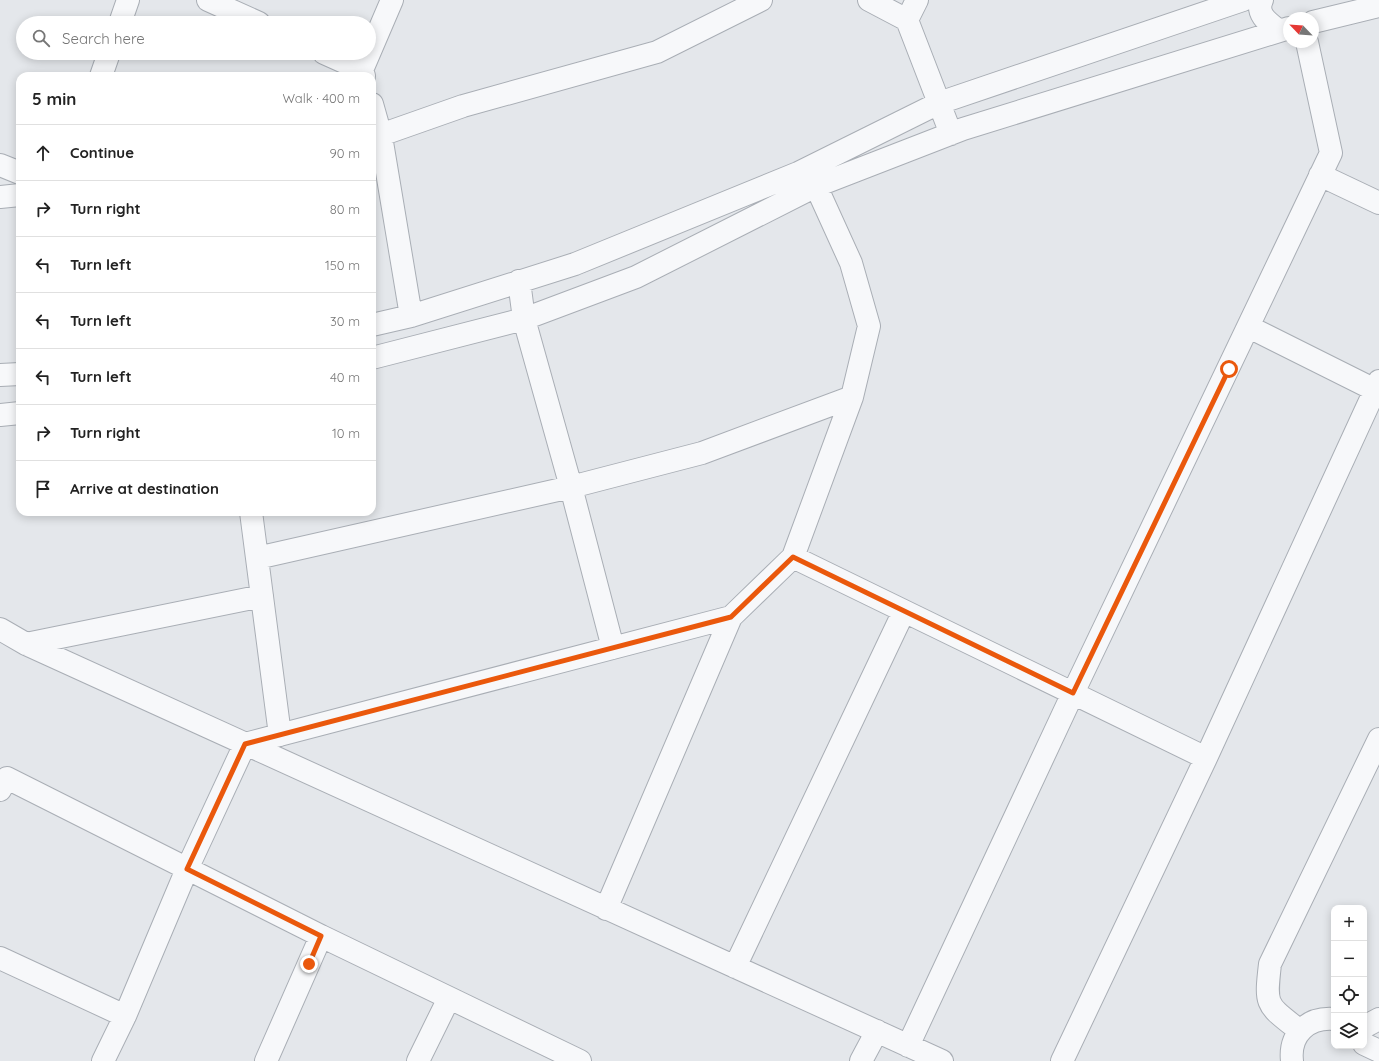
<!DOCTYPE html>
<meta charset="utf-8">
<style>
:root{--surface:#fff;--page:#f6f6f6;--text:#222;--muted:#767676;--line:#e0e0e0}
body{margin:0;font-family:Quicksand,sans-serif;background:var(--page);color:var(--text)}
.controls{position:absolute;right:12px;bottom:12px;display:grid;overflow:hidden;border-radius:8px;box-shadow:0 2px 10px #0003}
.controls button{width:36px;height:36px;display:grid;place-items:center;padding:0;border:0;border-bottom:1px solid var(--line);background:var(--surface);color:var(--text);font:20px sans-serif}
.compass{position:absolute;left:1283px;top:12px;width:36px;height:36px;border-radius:50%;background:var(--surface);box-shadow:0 2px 10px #0003;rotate:295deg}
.stop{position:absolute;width:12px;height:12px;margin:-9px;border:3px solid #ea580c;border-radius:50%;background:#fff}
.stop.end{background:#ea580c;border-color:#fff;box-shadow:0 1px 4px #0008}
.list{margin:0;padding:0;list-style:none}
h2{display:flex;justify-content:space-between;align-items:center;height:52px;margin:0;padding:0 16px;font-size:17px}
h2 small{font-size:13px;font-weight:400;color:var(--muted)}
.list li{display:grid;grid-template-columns:26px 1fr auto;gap:12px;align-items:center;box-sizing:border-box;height:56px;padding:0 16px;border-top:1px solid var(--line)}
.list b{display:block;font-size:15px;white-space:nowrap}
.list em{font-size:13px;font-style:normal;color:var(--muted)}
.icon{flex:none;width:22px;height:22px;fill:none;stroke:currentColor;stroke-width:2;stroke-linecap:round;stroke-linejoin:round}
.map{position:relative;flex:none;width:1379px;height:1061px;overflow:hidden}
.search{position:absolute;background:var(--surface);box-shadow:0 2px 10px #0003;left:16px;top:16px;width:360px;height:44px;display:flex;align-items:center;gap:10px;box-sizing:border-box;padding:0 14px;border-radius:22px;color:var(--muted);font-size:15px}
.panel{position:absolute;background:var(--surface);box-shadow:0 2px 10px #0003;left:16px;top:72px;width:360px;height:444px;border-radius:12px}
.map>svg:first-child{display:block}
</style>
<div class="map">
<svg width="1379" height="1061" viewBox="0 0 1379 1061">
<rect width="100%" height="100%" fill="#e4e7eb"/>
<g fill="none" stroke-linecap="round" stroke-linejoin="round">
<g stroke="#a9aeb5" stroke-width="24">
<path id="minor" d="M208 0 259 23
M869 0 907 20 951 134
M1262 0C1255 14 1269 23 1278 30
M907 20 917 0
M1313 22 1379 6
M120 23 128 0
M324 53 362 70
M101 76 109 53
M364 76 362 70 392 0
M372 104 381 136 411 316
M372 138 463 106 657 52 761 0
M0 165 20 173
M1320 175 1379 203
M816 186 851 263 869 326 852 397 793 557 1206 758
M0 197 20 195
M519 281 524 319 571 487 613 648
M372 325 411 316 575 264 798 173 939 103 1243 0
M1249 327 1375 390 1379 381
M372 358 524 319 636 277 816 186 963 129 1289 28
M0 375 20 374
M0 415 20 413
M251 512 280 735
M257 558 571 487 702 453 852 397
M0 629 26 644 942 1061
M26 644 262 596
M0 790 7 778 321 936 266 1061
M606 909 731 617
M321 936 580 1061
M0 958 125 1016
M735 967 904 611
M1364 1027 1379 1019
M1300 1031C1266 1004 1265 1007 1270 964L1379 739
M1364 1044 1379 1051
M908 1046 1073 693 1331 153 1307 42
M103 1061 125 1016 187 869 245 744 731 617 793 557
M418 1061 449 998
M861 1061 877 1031
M1062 1061 1206 758 1375 390 1379 392
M1292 1061C1289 1034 1308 1017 1334 1019"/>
</g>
<use href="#minor" stroke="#f7f8fa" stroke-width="22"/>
</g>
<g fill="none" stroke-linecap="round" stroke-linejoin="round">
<path stroke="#ea580c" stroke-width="5" d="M309 964 321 936 187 869 245 744 731 617 793 557 1073 693 1229 369"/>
</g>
</svg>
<div class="controls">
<button>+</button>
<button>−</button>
<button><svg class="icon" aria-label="locate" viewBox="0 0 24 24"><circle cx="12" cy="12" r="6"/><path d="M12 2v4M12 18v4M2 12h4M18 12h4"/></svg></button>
<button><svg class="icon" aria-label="layers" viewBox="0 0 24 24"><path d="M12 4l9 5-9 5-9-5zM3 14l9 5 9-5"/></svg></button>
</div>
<svg class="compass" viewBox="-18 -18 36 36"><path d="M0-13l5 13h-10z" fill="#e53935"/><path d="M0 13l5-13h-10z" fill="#767676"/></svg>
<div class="stop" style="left:1229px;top:369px"></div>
<div class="stop end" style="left:309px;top:964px"></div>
<div class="search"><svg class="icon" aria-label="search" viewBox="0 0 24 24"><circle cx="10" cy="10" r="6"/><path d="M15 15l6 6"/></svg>Search here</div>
<section class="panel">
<h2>5 min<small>Walk · 400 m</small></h2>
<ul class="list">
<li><svg class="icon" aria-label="ahead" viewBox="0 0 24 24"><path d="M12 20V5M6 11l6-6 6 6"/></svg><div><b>Continue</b></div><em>90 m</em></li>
<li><svg class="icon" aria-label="right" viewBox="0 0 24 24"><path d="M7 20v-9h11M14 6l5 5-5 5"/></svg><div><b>Turn right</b></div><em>80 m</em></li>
<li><svg class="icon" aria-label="left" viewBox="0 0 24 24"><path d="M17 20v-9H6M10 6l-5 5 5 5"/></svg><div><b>Turn left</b></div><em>150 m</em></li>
<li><svg class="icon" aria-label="left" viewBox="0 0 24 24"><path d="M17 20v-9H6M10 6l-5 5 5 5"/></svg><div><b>Turn left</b></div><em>30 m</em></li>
<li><svg class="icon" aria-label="left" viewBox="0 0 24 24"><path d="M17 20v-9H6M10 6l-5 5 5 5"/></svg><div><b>Turn left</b></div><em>40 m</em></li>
<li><svg class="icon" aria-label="right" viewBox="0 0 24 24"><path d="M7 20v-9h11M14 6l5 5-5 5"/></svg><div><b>Turn right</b></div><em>10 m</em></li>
<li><svg class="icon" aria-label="arrive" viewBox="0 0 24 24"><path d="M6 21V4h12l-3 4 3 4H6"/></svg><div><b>Arrive at destination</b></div></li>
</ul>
</section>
</div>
